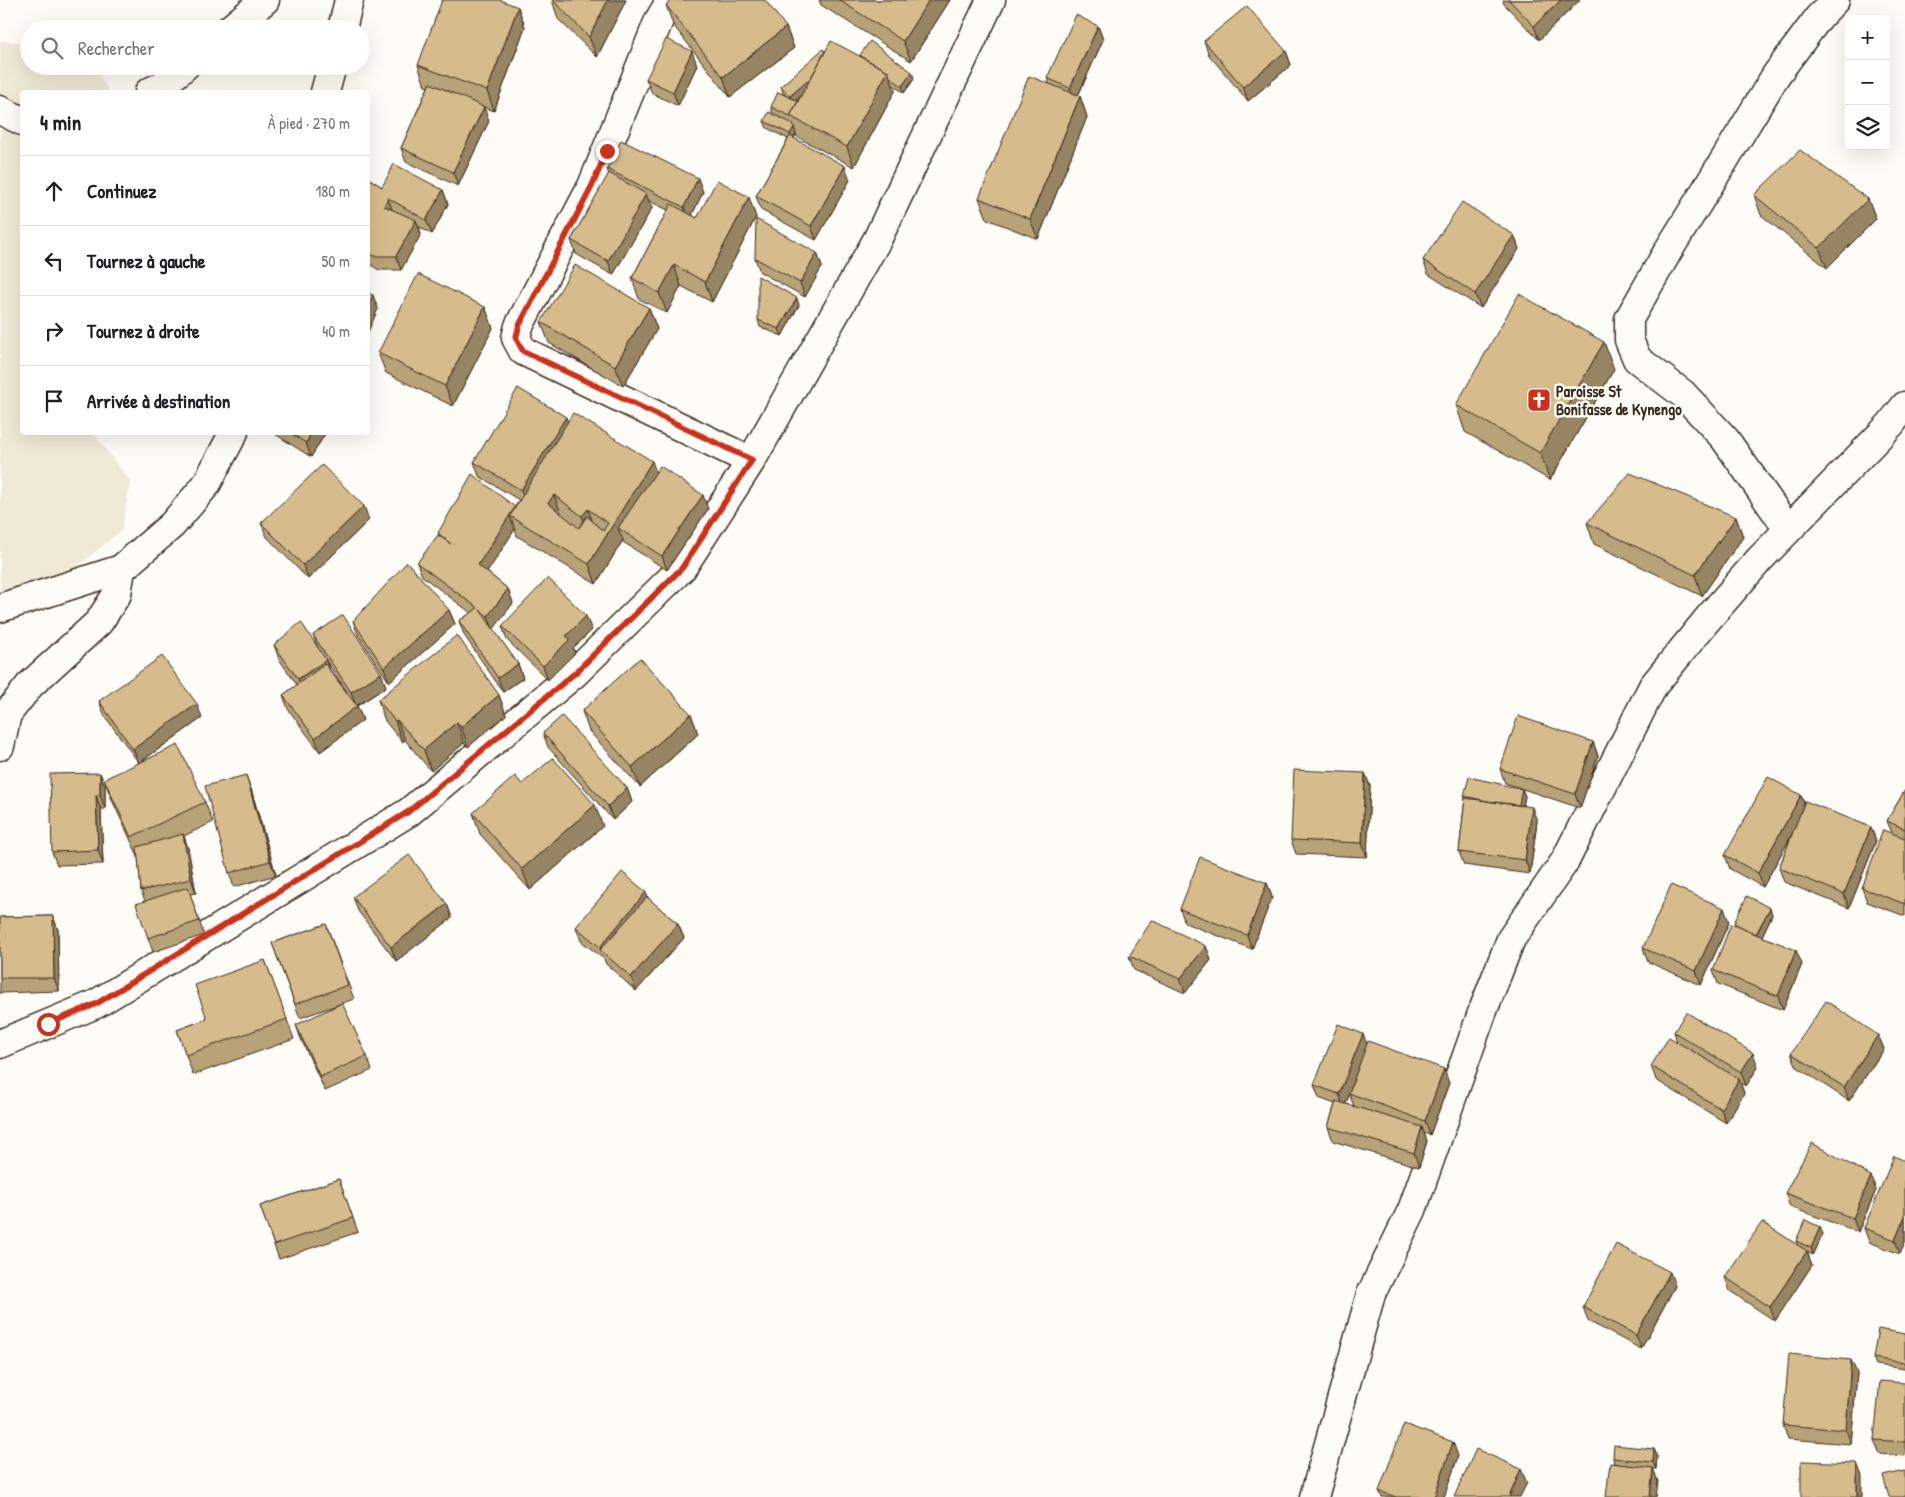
<!DOCTYPE html>
<html lang="fr">
<meta charset="utf-8">
<style>
:root{--surface:#fff;--page:#f2f2f2;--text:#202124;--muted:#757577;--line:#e0e0e0}
body{margin:0;font-family:"Patrick Hand",sans-serif;background:var(--page);color:var(--text)}
.controls{position:absolute;right:15px;top:15px;display:grid;overflow:hidden;border-radius:5px;box-shadow:0 5px 20px #0002}
.controls button{width:45px;height:45px;display:grid;place-items:center;padding:0;border:0;border-bottom:1px solid var(--line);background:var(--surface);color:var(--text);font:25px sans-serif}
.stop{position:absolute;width:15px;height:15px;margin:-11px;border:4px solid #c8321e;border-radius:50%;background:#fff}
.stop.end{background:#c8321e;border-color:#fff;box-shadow:0 1px 5px #0008}
.list{margin:0;padding:0;list-style:none}
h2{display:flex;justify-content:space-between;align-items:center;height:65px;margin:0;padding:0 20px;font-size:21px}
h2 small{font-size:16px;font-weight:400;color:var(--muted)}
.list li{display:grid;grid-template-columns:32px 1fr auto;gap:15px;align-items:center;box-sizing:border-box;height:70px;padding:0 20px;border-top:1px solid var(--line)}
.list b{display:block;font-size:19px;white-space:nowrap}
.list em{font-size:16px;font-style:normal;color:var(--muted)}
.icon{flex:none;width:28px;height:28px;fill:none;stroke:currentColor;stroke-width:2;stroke-linecap:round;stroke-linejoin:round}
.map{position:relative;flex:none;width:1905px;height:1497px;overflow:hidden}
.search{position:absolute;background:var(--surface);box-shadow:0 5px 20px #0002;left:20px;top:20px;width:350px;height:55px;display:flex;align-items:center;gap:12px;box-sizing:border-box;padding:0 18px;border-radius:28px;color:var(--muted);font-size:19px}
.panel{position:absolute;background:var(--surface);box-shadow:0 5px 20px #0002;left:20px;top:90px;width:350px;height:345px;border-radius:5px}
.map>svg:first-child{display:block}
</style>
<div class="map">
<svg width="1905" height="1497" viewBox="0 0 1905 1497">
<rect width="100%" height="100%" fill="#fdfcf7"/>
<filter id="ink" filterUnits="userSpaceOnUse"><feTurbulence type="fractalNoise" baseFrequency=".02" numOctaves="2"/><feDisplacementMap in="SourceGraphic" scale="10" xChannelSelector="R" yChannelSelector="G"/><feConvolveMatrix kernelMatrix="1 2 1 2 8 2 1 2 1" color-interpolation-filters="sRGB"/></filter>
<g filter="url(#ink)">
<path fill="#f1e9d7" d="M0 41 29 43V66H94L109 92H22V432L93 433 130 481 122 530 59 581 0 601Z"/>
<g fill="none" stroke-linecap="round" stroke-linejoin="round">
<g stroke="#3b2a1e" stroke-width="31">
<path id="minor" d="M671 0 659 20 592 186 519 326 516 338 523 351 751 461
M230 29 265 0
M342 29 349 0
M149 92 160 87 185 66
M325 92 332 66
M0 110 22 121
M1788 529 1725 439 1683 394 1637 359 1629 340V319L1668 251 1722 164 1776 75 1819 17 1835 0
M0 608 121 569 172 525 206 485 234 432
M0 746 7 714 30 685 99 622 117 594 121 569
M0 1044 96 1004 409 812 575 673 682 568 751 461 877 240 991 0
M1314 1497 1371 1294 1412 1210 1482 1013 1511 939 1565 861 1653 686 1706 621 1759 560 1890 425 1905 406"/>
</g>
<use href="#minor" stroke="#fdfcf7" stroke-width="28"/>
</g>
<path fill="#b8a278" stroke="#3b2a1e" fill-rule="evenodd" d="M552 0H626L597 57 558 19Z
M819 0H950L911 61 821 5Z
M1503 0H1580L1539 40 1504 4Z
M666 5 786 27 794 48 730 97 673 25Z
M518 7 525 27 494 111 484 107 489 121 458 186 406 162 401 148 428 87 425 86 418 65Z
M1098 26 1103 40 1078 96H1080L1087 117 1038 239 987 219 979 198 1049 84 1047 78Z
M1204 41 1286 51 1291 65 1248 101 1209 55Z
M825 51 860 56 912 72 914 79 904 93 892 84 895 91 854 167 797 137 796 134 794 138 850 180 816 240 761 210 756 196 788 139 767 128 764 121 773 114 771 107 787 96 783 93 781 86Z
M697 65 678 106 652 93 646 79Z
M607 169 703 192 692 215 697 218 756 217 712 302 681 286 667 313 639 299 632 278 668 210 649 201 652 208 613 275 576 254 571 240 609 175Z
M368 178 382 187 443 190 448 204 432 234 419 227 421 234 401 270H379L368 263Z
M1754 195 1868 199 1876 219 1827 268 1761 215Z
M1514 235 1519 249 1481 308 1428 274 1423 260Z
M817 253 822 267 805 297 760 272 755 258Z
M799 305 782 336 760 327 758 320Z
M485 307 493 328 453 406 386 373 378 353Z
M649 308 657 329 623 386 549 343 541 322Z
M1614 369 1550 480 1465 432 1456 405Z
M568 421 656 472 708 509 667 570 623 542V540L596 584 517 536 515 529 487 572 508 589 513 603 493 629 518 664 523 678 503 692 464 635 459 621 471 613 422 576 417 563 439 535 438 533 515 507 519 500 479 476 474 462Z
M272 432H326L311 457Z
M1736 517 1743 537 1702 596 1594 544 1587 523Z
M369 520 308 579 267 537 261 523Z
M449 610 455 624 389 682 358 635 353 621Z
M502 626 592 630 573 648 575 653 548 680 507 640Z
M313 635 381 673 386 687 357 706 363 720 320 752 288 709 283 695 297 685 279 659 274 645 318 648ZM327 662 347 692 330 670Z
M499 695 506 715 468 747 464 743 431 771 405 740 402 742 385 721 378 700Z
M99 701 202 718 139 763 104 715Z
M582 711 691 714 698 734 640 787 589 731Z
M543 733 627 788 632 802 613 820 548 747Z
M1593 742 1598 756 1580 808 1505 783 1500 769Z
M100 773 105 786V809H101L103 864 57 865 52 852Z
M1365 773 1370 786 1367 857 1296 854 1291 840Z
M104 779 205 802 213 822 184 836 188 848 196 893 190 894 204 935 153 952 148 938 145 901 141 891 138 856 112 800Z
M522 784 603 826 530 890 480 834 473 813Z
M251 789 276 875 234 887 229 873Z
M1522 789 1525 796 1523 806 1537 821 1530 874 1464 865 1459 852 1465 798 1464 796Z
M1905 790V916L1867 902 1862 888 1892 833 1887 821Z
M1801 795 1804 804 1871 827 1876 841 1849 908 1784 882 1779 868 1792 834 1763 887 1730 869 1725 855Z
M1267 883 1272 897 1252 949 1185 923 1180 909Z
M646 892 648 898 678 924 684 938 636 991 606 964 604 959 581 941 576 927Z
M353 897 447 904 452 918 396 961 358 911Z
M1770 908 1772 915 1762 936 1802 964 1783 1010 1718 984 1713 970 1735 926 1734 923Z
M53 916 58 930 59 991 0 993V917Z
M1729 922 1701 985 1648 962 1643 948Z
M326 924 354 999 300 1018 272 943Z
M1206 946 1211 960 1185 993 1134 970 1129 956Z
M265 960 294 1039 193 1075 177 1030 207 1019Z
M296 1025 367 1056 372 1070 325 1091 301 1039Z
M1674 1032 1758 1067 1746 1086 1740 1083 1744 1093 1726 1123 1656 1080 1651 1066 1677 1042Z
M1878 1035 1884 1049 1849 1101 1797 1067 1791 1053Z
M1367 1044 1449 1083 1430 1135 1424 1133 1427 1141 1419 1167 1333 1141 1328 1127 1335 1104 1319 1098 1314 1085ZM1349 1094 1354 1106 1346 1104Z
M1905 1161V1242L1900 1254 1869 1242 1864 1228Z
M339 1179 358 1232 279 1259 260 1206Z
M1876 1190 1858 1232 1790 1207 1785 1193Z
M1823 1234 1813 1255 1807 1252 1812 1265 1775 1321 1730 1291 1725 1277 1798 1246 1796 1241Z
M1675 1286 1641 1349 1588 1321 1583 1307Z
M1905 1334V1369L1876 1365 1873 1358Z
M1857 1373 1851 1444 1788 1439 1783 1425Z
M1905 1383V1456L1880 1454 1874 1440Z
M1654 1449 1657 1456 1656 1469H1653L1658 1482 1614 1463 1613 1458Z
M1458 1456 1444 1497H1382L1379 1491Z"/>
<path fill="#968462" stroke="#3b2a1e" d="M608 0H626L597 57 589 37Z
M929 0H950L911 61 903 41Z
M1561 0H1580L1539 40 1534 26Z
M518 7 525 27 494 111 487 91Z
M1098 26 1103 40 1075 102 1070 88Z
M786 27 794 48 730 97 723 77Z
M692 51 697 65 678 106 673 92Z
M1286 51 1291 65 1248 101 1243 87Z
M833 59 835 66 793 103 790 96Z
M888 71 895 91 854 167 847 147Z
M912 72 914 79 904 93 902 86Z
M1080 96 1087 117 1038 239 1030 219Z
M484 107 489 121 458 186 453 172Z
M794 127 796 134 792 141 790 134Z
M845 166 850 180 816 240 811 226Z
M698 178 703 192 689 221 684 207Z
M443 190 448 204 432 234 426 220Z
M646 194 652 208 613 275 608 261Z
M749 197 756 217 712 302 705 282Z
M388 198 393 212 384 206Z
M1868 199 1876 219 1827 268 1819 248Z
M416 220 421 234 401 270 396 256Z
M1514 235 1519 249 1481 308 1475 294Z
M817 253 822 267 805 297 800 283Z
M674 265 681 286 667 313 659 293Z
M373 295 378 309 368 332V307Z
M797 298 799 305 782 336 779 329Z
M485 307 493 328 453 406 445 386Z
M649 308 657 329 623 386 615 366Z
M1604 342 1614 369 1550 480 1540 453Z
M566 417 571 431 526 504 521 490Z
M312 432H326L311 457 306 443Z
M652 461 659 481 618 528 623 540 596 584 589 564Z
M554 495 562 516 548 503Z
M703 495 708 509 667 570 662 556Z
M364 506 369 520 308 579 303 565Z
M515 507 510 516 515 529 483 579 478 565Z
M588 509 595 529 590 537 582 516Z
M1736 517 1743 537 1702 596 1695 575Z
M508 589 513 603 493 630 488 616Z
M449 610 455 624 389 682 384 668Z
M586 616 592 630 573 648 575 653 548 680 543 666 566 636Z
M326 660 331 674 303 693 298 679Z
M518 664 523 678 503 692 498 678Z
M381 673 386 687 356 706 351 692Z
M499 695 506 715 468 747 461 727Z
M197 704 202 718 139 763 133 749Z
M357 706 363 720 320 752 315 738Z
M691 714 698 734 640 787 632 767Z
M397 720 405 740 402 742 395 721Z
M457 722 464 743 431 771 424 750Z
M1593 742 1598 756 1580 808 1575 794Z
M100 773 105 786V809L100 795Z
M1365 773 1370 786 1367 857 1362 843Z
M246 775 251 789 276 875 270 861Z
M627 788 632 802 613 820 608 806Z
M1522 789 1525 796 1521 814 1518 807Z
M96 795 101 809 103 864 98 850Z
M1801 795 1806 809 1763 887 1758 873Z
M595 805 603 826 530 890 522 869Z
M1532 807 1537 821 1530 874 1525 860Z
M1871 827 1876 841 1849 908 1844 894Z
M183 834 188 848 196 893 191 879Z
M1267 883 1272 897 1252 949 1247 935Z
M646 892 651 906 602 952 600 947Z
M447 904 452 918 396 961 391 947Z
M1724 908 1729 922 1701 985 1696 971Z
M1770 908 1772 915 1759 942 1756 935Z
M53 916 58 930 59 991 54 978Z
M678 924 684 938 636 991 631 977Z
M1206 946 1211 960 1185 993 1180 979Z
M1796 950 1802 964 1783 1010 1778 996Z
M1363 1034 1368 1047 1344 1108 1339 1094Z
M1878 1035 1884 1049 1849 1101 1844 1087Z
M1753 1053 1758 1067 1746 1086 1741 1072Z
M1444 1069 1449 1083 1430 1135 1425 1121Z
M1739 1079 1744 1093 1726 1123 1721 1109Z
M1422 1127 1427 1141 1419 1167 1414 1153Z
M1871 1176 1876 1190 1858 1232 1853 1218Z
M1905 1216V1242L1900 1254 1895 1240Z
M1820 1227 1823 1234 1813 1255 1811 1248Z
M1807 1251 1812 1265 1775 1321 1770 1307Z
M1670 1272 1675 1286 1641 1349 1636 1335Z
M1851 1360 1857 1373 1851 1444 1846 1430Z
M1453 1442 1458 1456 1444 1497H1434Z
M1654 1449 1657 1456 1656 1469 1653 1462Z
M1857 1463 1862 1476V1497H1857Z
M1653 1468 1658 1482 1656 1497H1650Z
M1521 1469 1527 1483 1520 1497H1509Z"/>
<path fill="#d6bc8c" stroke="#3b2a1e" fill-rule="evenodd" d="M442 0H500L518 7 487 91 418 65Z
M553 0H608L589 37Z
M672 0H765L786 27 723 77 666 5Z
M839 0H929L903 41Z
M1509 0H1561L1534 26Z
M1247 6 1286 51 1243 87 1204 41Z
M1076 15 1098 26 1070 88 1047 78Z
M666 39 692 51 673 92 646 79Z
M831 41 888 71 847 147 790 116Z
M870 41 912 72 902 86 890 77 888 71 865 59 860 55Z
M823 49 825 51 811 78 790 96 781 86Z
M1029 76 1080 96 1030 219 979 198Z
M430 83 484 107 453 172 401 148Z
M778 92 798 101 790 116 771 107Z
M769 112 793 124 794 127 790 134 764 121Z
M790 136 845 166 811 226 756 196Z
M621 140 698 178 684 207 607 169Z
M1800 150 1868 199 1819 248 1754 195Z
M394 164 443 190 426 220 388 198 384 206 416 220 396 256H374L368 252V178L382 187Z
M609 173 646 194 608 261 571 240Z
M717 180 749 197 705 282 674 265 659 293 632 278 671 204 697 218Z
M1462 202 1514 235 1475 294 1423 260Z
M756 219 817 253 800 283 755 258Z
M575 265 649 308 615 366 541 322Z
M418 274 485 307 445 386 378 353Z
M758 276 797 298 779 329 758 320Z
M368 293 373 295 368 307Z
M1519 294 1604 342 1540 453 1456 405Z
M518 388 566 417 521 490 474 462Z
M573 413 652 461 589 564 510 516ZM554 495 582 516 588 509 608 523 603 531 587 516 579 528 548 503Z
M289 432H312L306 443Z
M322 465 364 506 303 565 261 523Z
M660 466 703 495 662 556 618 528Z
M1630 473 1736 517 1695 575 1587 523Z
M472 474 515 507 478 565 508 589 488 616 480 610 518 664 498 678 459 621 478 608 417 563 438 535 451 544 438 533Z
M407 562 449 610 384 668 353 621Z
M548 578 586 616 566 636 570 639 543 666 502 626Z
M343 615 381 673 351 692 313 635Z
M301 622 326 660 298 679 274 645Z
M457 635 499 695 461 727 457 722 424 750 397 720 395 721 378 700Z
M162 656 197 704 133 749 99 701Z
M640 658 691 714 632 767 582 711Z
M325 664 357 706 315 738 283 695Z
M562 716 627 788 608 806 543 733Z
M1518 716 1593 742 1575 794 1500 769Z
M178 745 205 802 131 837 104 779Z
M553 758 595 805 522 869 473 813 515 776 522 784Z
M1294 770 1365 773 1362 843 1291 840Z
M100 773V795H96L98 850 52 852 50 774Z
M246 775 270 861 229 873 205 786Z
M1469 777 1522 789 1519 805 1492 802 1464 796Z
M1768 777 1801 795 1758 873 1725 855Z
M1905 790V829L1887 821Z
M1465 798 1532 807 1525 860 1459 852Z
M1805 801 1871 827 1844 894 1779 868Z
M1883 830 1905 838V904L1862 888Z
M183 834 191 879 141 891 137 847Z
M409 855 447 904 391 947 353 897Z
M1200 857 1267 883 1247 935 1180 909Z
M622 872 646 892 600 947 576 927Z
M1671 885 1724 908 1696 971 1643 948Z
M188 887 199 921 148 938 136 904Z
M1747 896 1770 908 1756 934 1734 923Z
M647 897 678 924 631 977 600 950Z
M53 916 54 978H0V917Z
M1152 920 1206 946 1180 979 1129 956Z
M326 924 348 985 295 1004 272 943Z
M1731 924 1796 950 1778 996 1713 970Z
M265 960 287 1019 186 1055 177 1030 207 1019 195 985Z
M1826 1001 1878 1035 1844 1087 1791 1053Z
M342 1003 367 1056 320 1077 296 1025Z
M1686 1012 1753 1053 1741 1072 1674 1032Z
M1338 1024 1363 1034 1339 1094 1314 1085Z
M1669 1037 1739 1079 1721 1109 1651 1066Z
M1368 1041 1444 1069 1425 1121 1349 1093Z
M1336 1101 1422 1127 1414 1153 1328 1127Z
M1812 1143 1871 1176 1853 1218 1785 1193Z
M1894 1156 1905 1161V1216L1895 1240 1864 1228Z
M339 1179 353 1218 274 1245 260 1206Z
M1805 1220 1820 1227 1811 1248 1796 1241Z
M1762 1222 1807 1251 1770 1307 1725 1277Z
M1616 1244 1670 1272 1636 1335 1583 1307Z
M1878 1329 1905 1334V1363L1873 1358Z
M1789 1354 1851 1360 1846 1430 1783 1425Z
M1880 1381 1905 1383V1442L1874 1440Z
M1404 1424 1453 1442 1434 1497H1396L1379 1491Z
M1614 1445 1654 1449 1653 1462 1613 1458Z
M1476 1449 1521 1469 1509 1497H1454Z
M1801 1461 1857 1463V1497H1801Z
M1610 1463 1653 1468 1650 1497H1606Z
M1905 1471V1497H1889L1883 1476Z"/>
</g>
<g fill="none" stroke-linecap="round" stroke-linejoin="round" filter="url(#ink)">
<path stroke="#c8321e" stroke-width="6" d="M48 1024 96 1004 408 812 575 673 682 568 752 460 523 351 516 338 519 326 592 186 607 151"/>
</g>
<defs>
<g id="church-square" transform="scale(1.25)"><rect x="-9" y="-9" width="18" height="18" rx="4" fill="#c8321e" stroke="#fdfcf7"/><path d="M-1.2-6h2.4v3.5h3.3v2.4h-3.3V6h-2.4V-.1h-3.3v-2.4h3.3Z" fill="#fff"/></g>
</defs>
<g fill-rule="evenodd">
<use href="#church-square" x="1539" y="400"/>
</g>
<g text-anchor="middle" stroke-width="5" stroke-linejoin="round" paint-order="stroke">
<g font-size="16" font-weight="bold" fill="#3b2a1e" stroke="#fdfcf7" text-anchor="start">
<text x="1556" y="397">Paroisse St<tspan x="1556" dy="18">Bonifasse de Kynengo</tspan></text>
</g>
</g>
</svg>
<div class="controls">
<button>+</button>
<button>−</button>
<button><svg class="icon" aria-label="layers" viewBox="0 0 24 24"><path d="M12 4l9 5-9 5-9-5zM3 14l9 5 9-5"/></svg></button>
</div>
<div class="stop" style="left:48px;top:1024px"></div>
<div class="stop end" style="left:607px;top:151px"></div>
<div class="search"><svg class="icon" aria-label="search" viewBox="0 0 24 24"><circle cx="10" cy="10" r="6"/><path d="M15 15l6 6"/></svg>Rechercher</div>
<section class="panel">
<h2>4 min<small>À pied · 270 m</small></h2>
<ul class="list">
<li><svg class="icon" aria-label="ahead" viewBox="0 0 24 24"><path d="M12 20V5M6 11l6-6 6 6"/></svg><div><b>Continuez</b></div><em>180 m</em></li>
<li><svg class="icon" aria-label="left" viewBox="0 0 24 24"><path d="M17 20v-9H6M10 6l-5 5 5 5"/></svg><div><b>Tournez à gauche</b></div><em>50 m</em></li>
<li><svg class="icon" aria-label="right" viewBox="0 0 24 24"><path d="M7 20v-9h11M14 6l5 5-5 5"/></svg><div><b>Tournez à droite</b></div><em>40 m</em></li>
<li><svg class="icon" aria-label="arrive" viewBox="0 0 24 24"><path d="M6 21V4h12l-3 4 3 4H6"/></svg><div><b>Arrivée à destination</b></div></li>
</ul>
</section>
</div>
